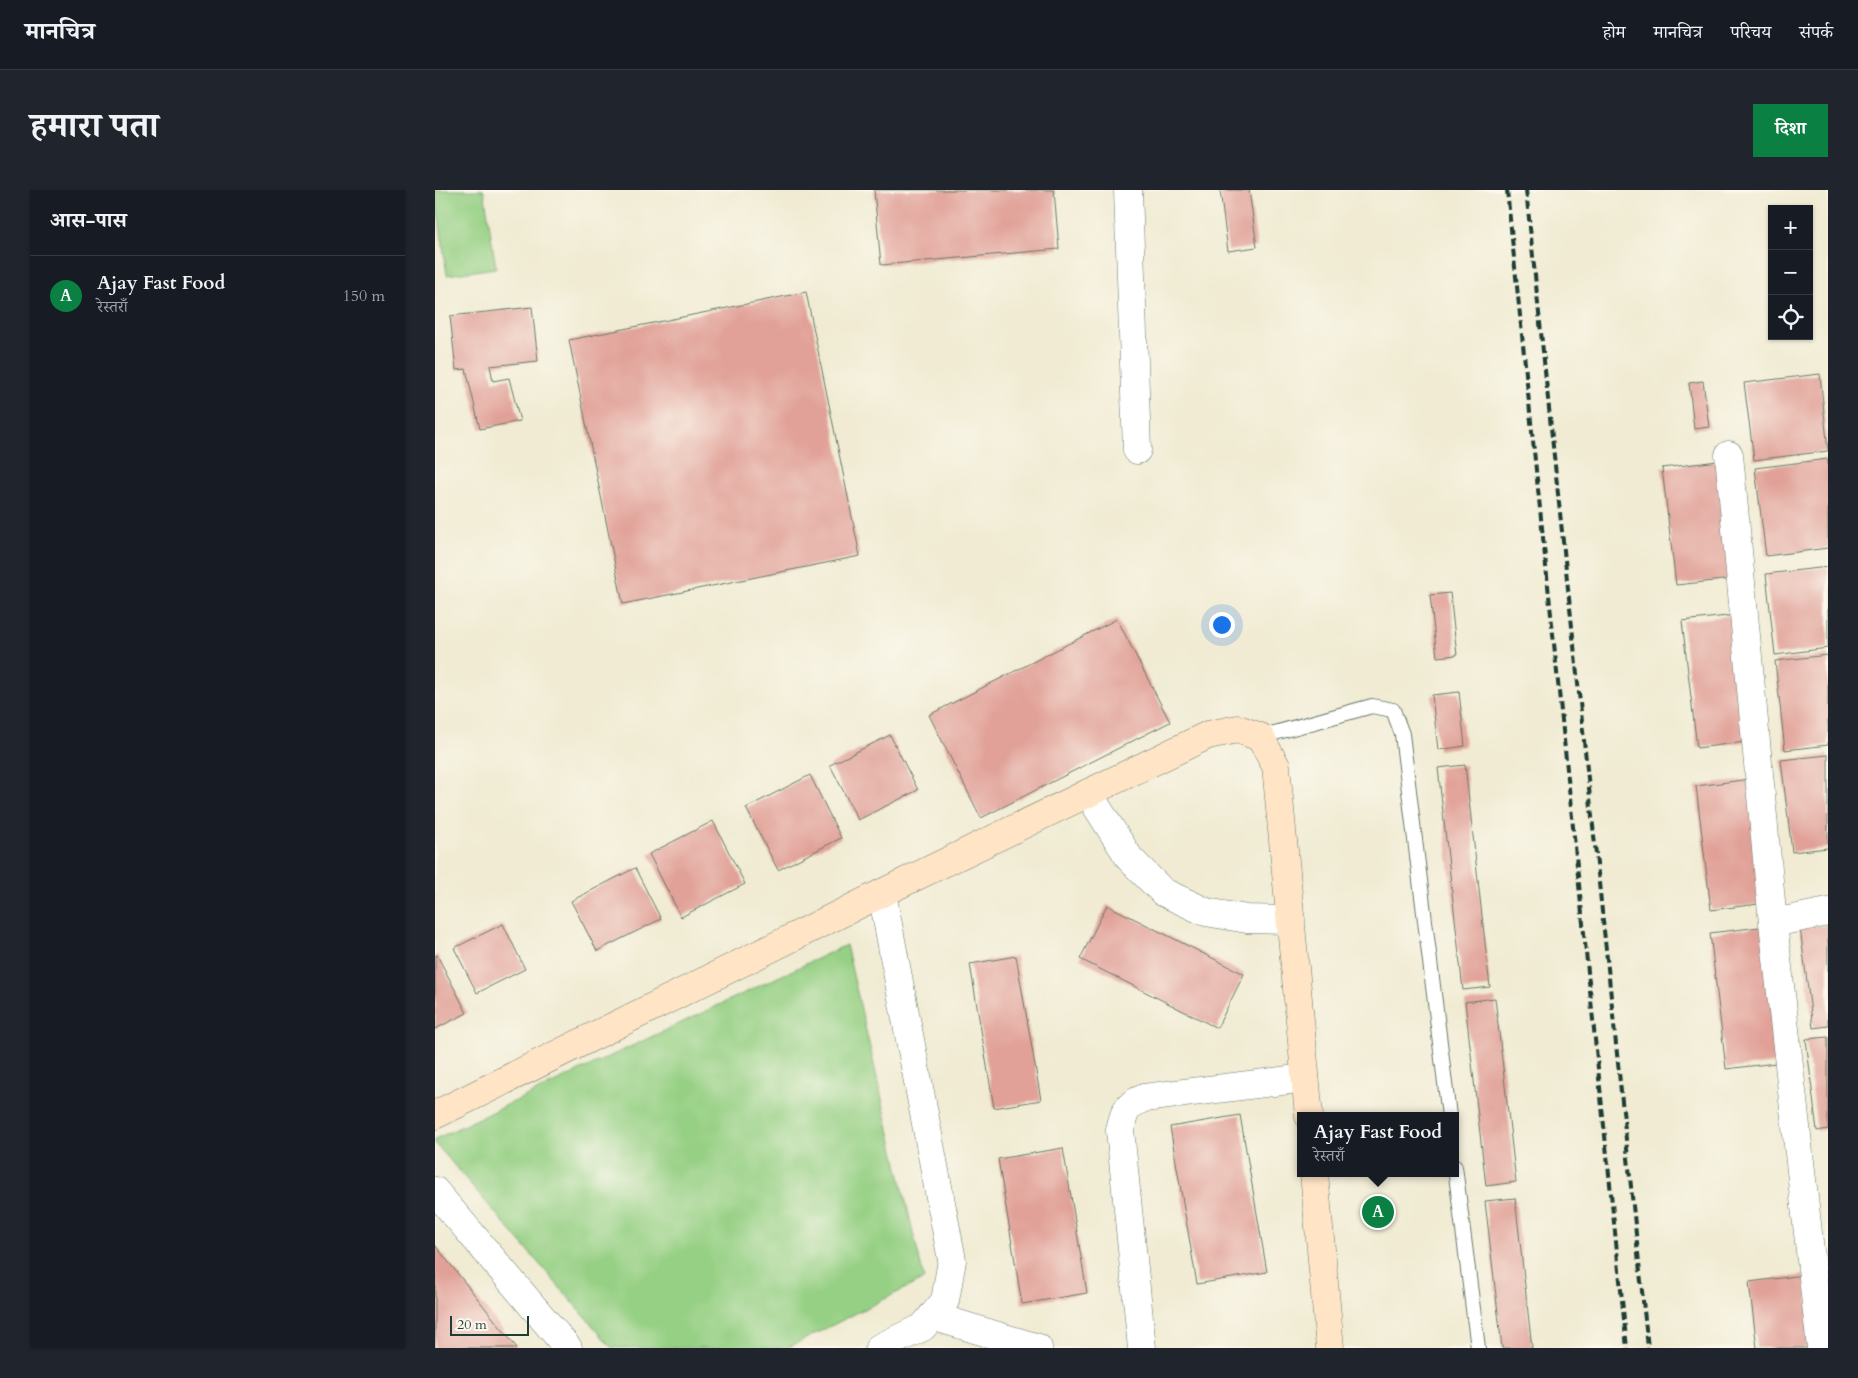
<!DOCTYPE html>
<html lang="hi">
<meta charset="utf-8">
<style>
:root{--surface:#171b24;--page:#20242c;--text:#f1f3f6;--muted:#9ea1a6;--line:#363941;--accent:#0b8043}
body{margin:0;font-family:Cardo,"Noto Serif Devanagari",serif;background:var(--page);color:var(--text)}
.controls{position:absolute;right:15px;top:15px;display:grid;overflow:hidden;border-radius:0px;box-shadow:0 1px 4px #0004}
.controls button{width:45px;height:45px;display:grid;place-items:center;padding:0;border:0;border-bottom:1px solid var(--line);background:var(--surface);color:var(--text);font:25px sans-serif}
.scale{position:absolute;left:15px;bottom:12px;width:79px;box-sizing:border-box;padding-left:5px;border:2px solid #1f3d34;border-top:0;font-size:14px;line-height:18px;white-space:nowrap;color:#1f3d34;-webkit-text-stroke:4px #fbf7ec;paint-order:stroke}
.you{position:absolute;left:786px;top:434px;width:18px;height:18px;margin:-12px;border:4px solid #fff;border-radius:50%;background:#1a73e8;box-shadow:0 0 0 8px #1a73e833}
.badge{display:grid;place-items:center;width:32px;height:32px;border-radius:50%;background:var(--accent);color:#fff;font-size:16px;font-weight:700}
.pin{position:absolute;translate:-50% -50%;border:2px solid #fff;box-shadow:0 1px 5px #0006}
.popup{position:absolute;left:862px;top:922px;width:162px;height:65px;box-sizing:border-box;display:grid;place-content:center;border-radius:0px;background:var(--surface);filter:drop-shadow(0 1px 4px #0005);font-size:16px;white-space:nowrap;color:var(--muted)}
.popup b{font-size:19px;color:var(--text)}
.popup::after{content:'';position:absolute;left:50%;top:100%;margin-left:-10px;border:10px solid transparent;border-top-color:var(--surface)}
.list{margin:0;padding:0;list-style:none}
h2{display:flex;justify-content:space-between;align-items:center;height:65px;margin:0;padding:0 20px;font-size:21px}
h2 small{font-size:16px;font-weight:400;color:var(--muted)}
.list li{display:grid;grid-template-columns:32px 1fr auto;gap:15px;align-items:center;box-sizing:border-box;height:80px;padding:0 20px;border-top:1px solid var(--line)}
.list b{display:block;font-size:19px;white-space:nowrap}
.list p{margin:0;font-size:16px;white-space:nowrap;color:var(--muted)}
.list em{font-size:16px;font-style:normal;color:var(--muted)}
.icon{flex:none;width:28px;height:28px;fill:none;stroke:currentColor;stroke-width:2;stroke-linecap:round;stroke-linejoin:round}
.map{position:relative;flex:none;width:1393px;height:1158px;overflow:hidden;border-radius:0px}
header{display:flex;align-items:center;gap:30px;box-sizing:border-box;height:70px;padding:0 25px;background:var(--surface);border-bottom:1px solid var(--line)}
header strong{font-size:24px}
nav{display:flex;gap:28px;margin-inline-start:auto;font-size:18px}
.intro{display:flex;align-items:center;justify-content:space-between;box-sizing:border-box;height:120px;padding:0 30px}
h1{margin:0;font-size:35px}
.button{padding:12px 22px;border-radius:0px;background:var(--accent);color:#fff;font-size:18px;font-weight:700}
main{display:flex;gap:30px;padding:0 30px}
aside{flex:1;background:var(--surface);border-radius:0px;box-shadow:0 1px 4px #0004}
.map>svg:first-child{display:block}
</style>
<header>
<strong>मानचित्र</strong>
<nav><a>होम</a><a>मानचित्र</a><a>परिचय</a><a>संपर्क</a></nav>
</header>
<div class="intro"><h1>हमारा पता</h1><a class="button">दिशा</a></div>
<main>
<aside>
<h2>आस-पास<small></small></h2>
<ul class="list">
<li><span class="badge">A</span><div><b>Ajay Fast Food</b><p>रेस्तराँ</p></div><em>150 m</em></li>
</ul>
</aside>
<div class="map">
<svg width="1393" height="1158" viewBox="0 0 1393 1158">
<rect width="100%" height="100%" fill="#fbf7ec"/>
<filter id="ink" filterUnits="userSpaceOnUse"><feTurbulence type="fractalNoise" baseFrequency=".02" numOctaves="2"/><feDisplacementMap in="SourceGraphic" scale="10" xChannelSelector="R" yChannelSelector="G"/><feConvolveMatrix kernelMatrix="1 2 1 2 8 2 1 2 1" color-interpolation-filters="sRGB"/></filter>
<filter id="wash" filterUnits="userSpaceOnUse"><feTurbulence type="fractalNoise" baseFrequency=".0096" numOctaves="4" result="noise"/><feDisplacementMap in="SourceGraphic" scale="20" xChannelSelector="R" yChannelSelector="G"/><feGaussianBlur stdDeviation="1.12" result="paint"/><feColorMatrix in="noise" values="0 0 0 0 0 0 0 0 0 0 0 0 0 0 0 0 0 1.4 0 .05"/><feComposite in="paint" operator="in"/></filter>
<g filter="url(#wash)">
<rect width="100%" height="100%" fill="#f0ebd2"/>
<path fill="#96d084" stroke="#5a865c" d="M0 0H49L61 78 12 85Z
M411 755 489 1089 352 1158H177L0 953V949Z"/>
<g id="blocks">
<path fill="#e1a198" d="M439 0H619L624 59 446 75Z
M785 0H814L822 57 793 61Z
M371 102 425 366 188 414 134 150Z
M97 117 103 171 55 176 58 191 74 188 85 231 45 239 31 179 21 180 15 126Z
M1385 184 1393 261 1319 270 1309 193Z
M1268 191 1274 237 1259 239 1254 193Z
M1393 269V358L1331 366 1320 278Z
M1283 271 1297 389 1241 395 1227 278Z
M1393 377V458L1340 465 1331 384Z
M1015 403 1022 465 1002 467 995 405Z
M1302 425 1318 551 1262 558 1247 431Z
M682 429 735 532 546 628 494 525Z
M1393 465V555L1350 560 1340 471Z
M1024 502 1030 556 1003 560 997 505Z
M455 545 483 600 423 630 395 575Z
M1393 565V658L1357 662 1346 570Z
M1030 575 1055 797 1028 800 1003 578Z
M375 585 406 648 343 680 311 618Z
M1316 589 1331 713 1276 720 1261 596Z
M278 631 310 694 246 727 214 664Z
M200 678 226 729 162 761 136 711Z
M672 715 809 784 782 838 645 769Z
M68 734 90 779 42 803 19 758Z
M1393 735V836L1378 838 1365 738Z
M1333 736 1349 872 1291 879 1275 743Z
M2 765 32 823 0 839V766Z
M581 766 606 910 559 918 535 774Z
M1060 808 1081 992 1051 996 1030 812Z
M1393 847V939L1382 941 1371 849Z
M805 925 832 1082 762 1094 735 937Z
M628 958 652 1103 587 1114 563 969Z
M1080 1008 1097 1158H1067L1050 1011Z
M0 1055 82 1158H0Z
M1370 1085 1379 1158H1322L1314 1092Z"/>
</g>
</g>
<g filter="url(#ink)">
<use href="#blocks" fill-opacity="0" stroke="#687a6b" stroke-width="1"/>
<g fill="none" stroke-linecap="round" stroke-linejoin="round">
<g stroke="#687a6b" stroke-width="16">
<path id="lane" d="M825 547 937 516 958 520 967 544 1014 926
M1020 977 1043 1158"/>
</g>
<g stroke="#687a6b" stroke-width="29">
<path id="street" d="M693 0 702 260
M1294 265 1338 733
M653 603 695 669 728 702 771 722 812 729 856 730
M0 1001 133 1158
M497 1126 603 1158
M444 1158 488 1137 510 1111 517 1070 447 703
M707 1158 685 940C689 922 691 915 709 908L870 888
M1386 1158 1338 733 1393 722"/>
</g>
<g stroke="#687a6b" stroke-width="29">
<path id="secondary" d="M0 925 447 703 773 545 803 539 825 547 841 576 874 926
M879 983 895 1158"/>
</g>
<use href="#lane" stroke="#fff" stroke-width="14"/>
<use href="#street" stroke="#fff" stroke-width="28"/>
<use href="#secondary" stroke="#ffe4c6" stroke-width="28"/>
<path stroke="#1f3d34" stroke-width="4" stroke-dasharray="8 4" stroke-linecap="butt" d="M1072 0 1192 1158
M1091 0 1213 1158"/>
</g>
</g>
</svg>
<div class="controls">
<button>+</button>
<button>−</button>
<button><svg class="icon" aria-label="locate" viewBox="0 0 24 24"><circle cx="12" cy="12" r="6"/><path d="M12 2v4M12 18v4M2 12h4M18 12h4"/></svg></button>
</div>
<div class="scale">20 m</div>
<div class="you"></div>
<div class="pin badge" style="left:943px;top:1022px">A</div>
<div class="popup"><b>Ajay Fast Food</b>रेस्तराँ</div>
</div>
</main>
